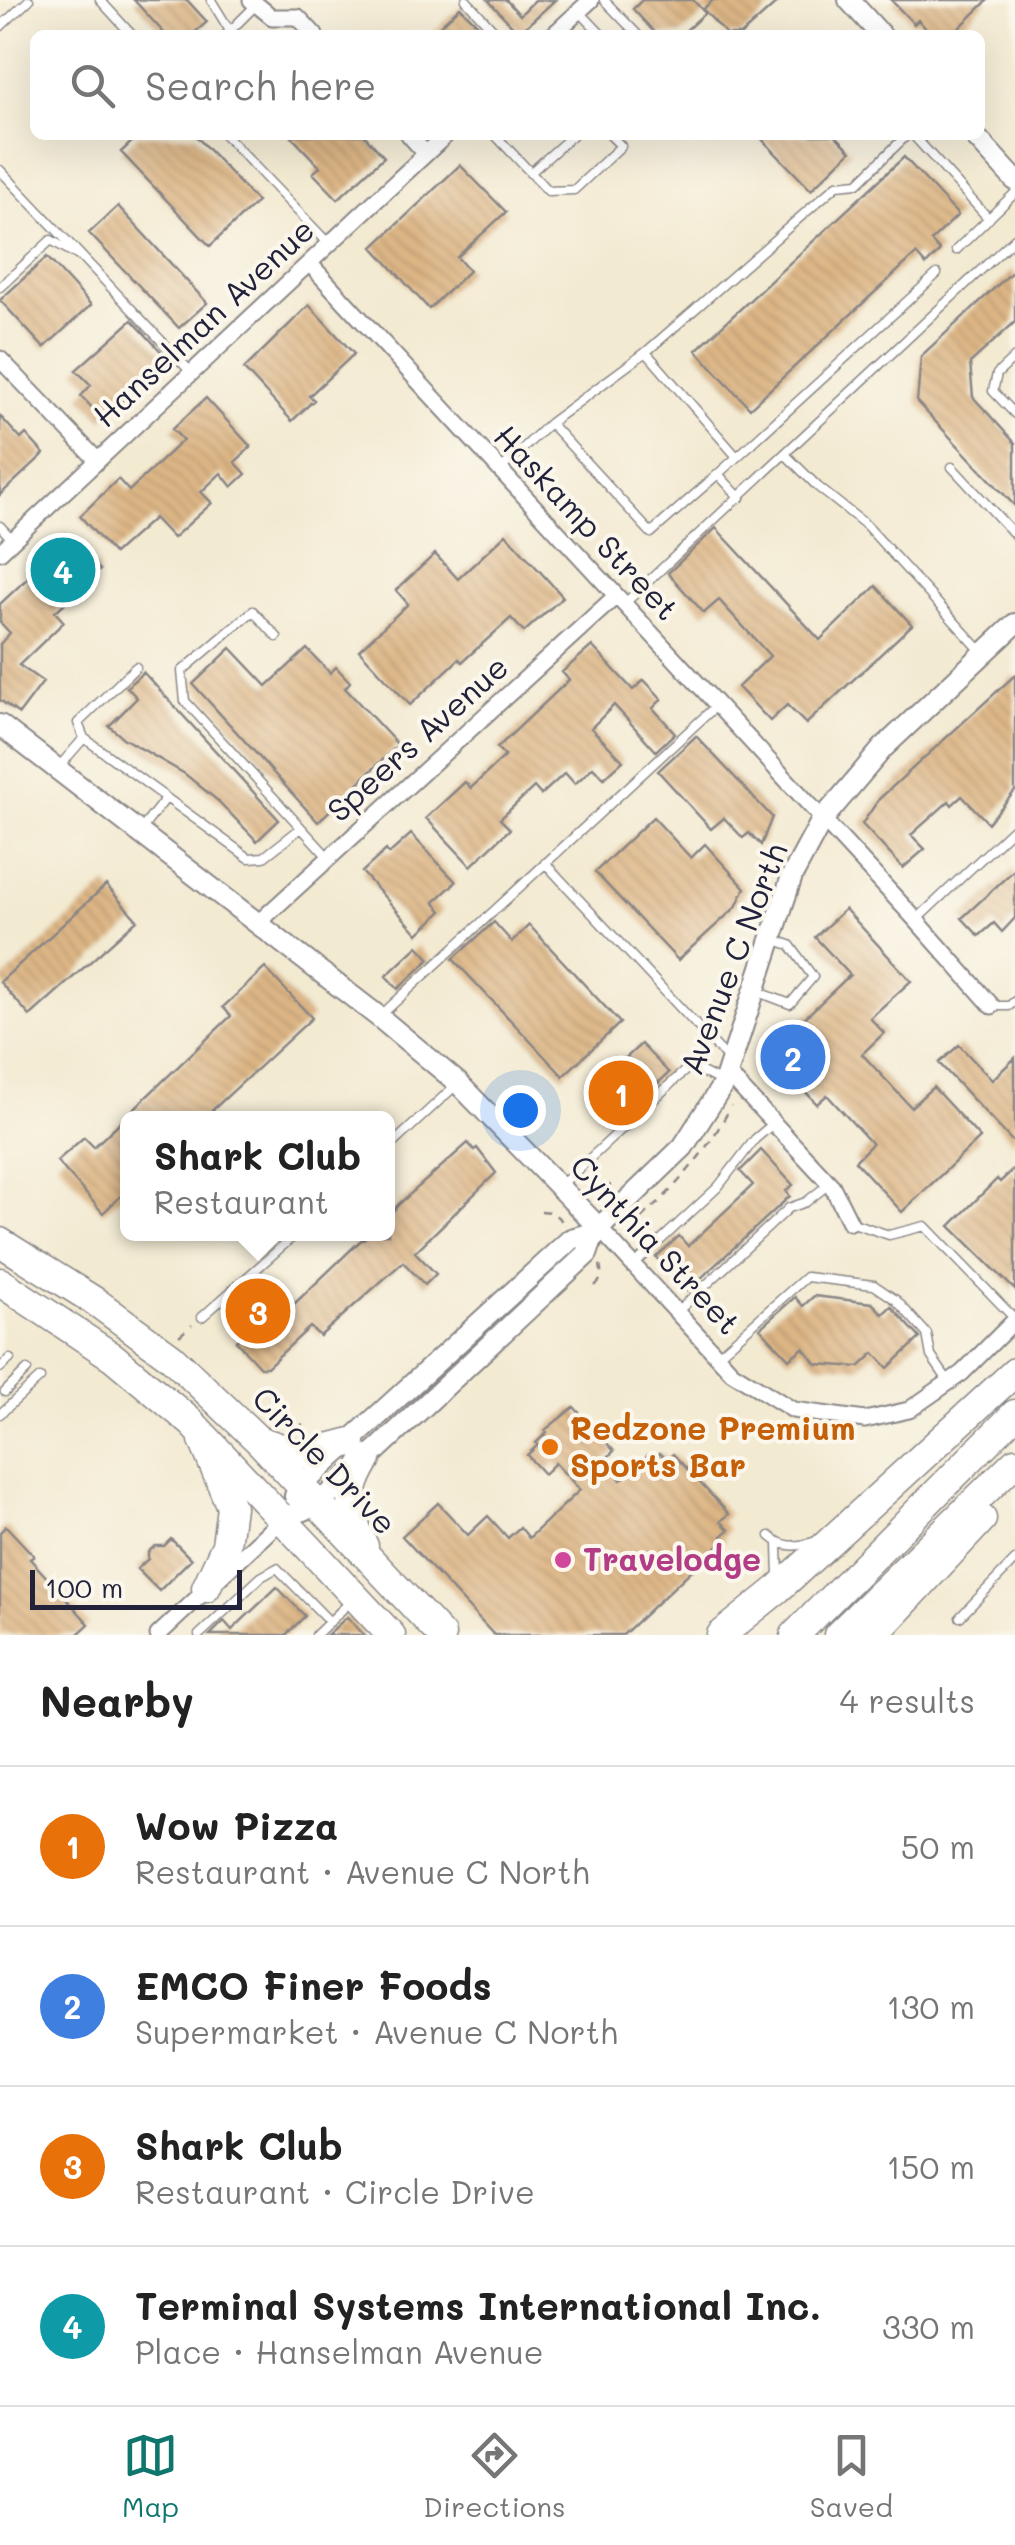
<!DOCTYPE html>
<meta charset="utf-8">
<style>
:root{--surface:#fff;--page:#f6f6f6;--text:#222;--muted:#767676;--line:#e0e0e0;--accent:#0f766e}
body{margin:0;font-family:Mali,sans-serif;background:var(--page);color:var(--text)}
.scale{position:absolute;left:30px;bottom:25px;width:212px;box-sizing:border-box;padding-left:10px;border:5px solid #22223b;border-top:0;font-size:28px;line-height:35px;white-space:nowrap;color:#22223b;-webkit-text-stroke:8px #fbf7ec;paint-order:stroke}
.you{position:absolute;left:520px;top:1110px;width:35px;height:35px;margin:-25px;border:8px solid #fff;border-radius:50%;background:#1a73e8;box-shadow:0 0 0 15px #1a73e833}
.badge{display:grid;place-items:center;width:65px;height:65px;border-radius:50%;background:var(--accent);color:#fff;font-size:32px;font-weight:700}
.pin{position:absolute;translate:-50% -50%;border:5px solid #fff;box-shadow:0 2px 10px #0006}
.popup{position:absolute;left:120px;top:1111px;width:275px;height:130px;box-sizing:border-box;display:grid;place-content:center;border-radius:15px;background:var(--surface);filter:drop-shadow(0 2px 8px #0005);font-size:32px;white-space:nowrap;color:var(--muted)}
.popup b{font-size:38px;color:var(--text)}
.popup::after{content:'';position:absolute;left:50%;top:100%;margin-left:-20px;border:20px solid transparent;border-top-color:var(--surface)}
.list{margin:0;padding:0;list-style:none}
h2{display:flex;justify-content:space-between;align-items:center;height:130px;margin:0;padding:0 40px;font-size:42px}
h2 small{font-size:32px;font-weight:400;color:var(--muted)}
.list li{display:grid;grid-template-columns:65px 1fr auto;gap:30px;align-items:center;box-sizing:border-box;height:160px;padding:0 40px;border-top:2px solid var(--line)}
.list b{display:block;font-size:38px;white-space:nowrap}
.list p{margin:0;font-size:32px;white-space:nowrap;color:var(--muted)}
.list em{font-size:32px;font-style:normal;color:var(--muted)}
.icon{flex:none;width:55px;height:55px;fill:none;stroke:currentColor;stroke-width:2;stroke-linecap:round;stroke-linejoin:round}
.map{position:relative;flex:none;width:1015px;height:1635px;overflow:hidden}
.search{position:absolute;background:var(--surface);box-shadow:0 10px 40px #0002;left:30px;right:30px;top:30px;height:110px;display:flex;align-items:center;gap:25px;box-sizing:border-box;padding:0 35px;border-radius:15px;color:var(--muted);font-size:38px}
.sheet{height:770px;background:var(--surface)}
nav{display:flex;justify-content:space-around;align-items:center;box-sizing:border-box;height:140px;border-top:2px solid var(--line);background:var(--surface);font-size:28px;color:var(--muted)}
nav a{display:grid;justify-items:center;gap:5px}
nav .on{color:var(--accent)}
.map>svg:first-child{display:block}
</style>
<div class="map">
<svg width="1015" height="1635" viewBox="0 0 1015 1635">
<defs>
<pattern id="building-back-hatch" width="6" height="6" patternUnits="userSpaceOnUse" patternTransform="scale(2.5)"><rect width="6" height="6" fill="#ddb685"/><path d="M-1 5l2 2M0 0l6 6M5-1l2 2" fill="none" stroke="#bd9c74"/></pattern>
</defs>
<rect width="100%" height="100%" fill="#fbf7ec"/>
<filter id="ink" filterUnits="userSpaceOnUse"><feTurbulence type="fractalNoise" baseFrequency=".01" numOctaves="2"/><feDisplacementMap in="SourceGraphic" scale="20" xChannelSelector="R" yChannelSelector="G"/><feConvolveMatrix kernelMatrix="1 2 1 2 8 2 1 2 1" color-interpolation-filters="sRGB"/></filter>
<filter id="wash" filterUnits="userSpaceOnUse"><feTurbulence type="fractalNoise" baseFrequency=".0048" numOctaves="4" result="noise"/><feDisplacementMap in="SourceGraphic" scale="40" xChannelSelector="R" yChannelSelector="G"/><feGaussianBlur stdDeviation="2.25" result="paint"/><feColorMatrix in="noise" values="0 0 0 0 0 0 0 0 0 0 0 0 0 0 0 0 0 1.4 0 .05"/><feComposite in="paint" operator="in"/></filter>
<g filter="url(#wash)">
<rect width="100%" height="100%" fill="#f3ead2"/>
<g id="blocks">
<path fill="url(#building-back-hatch)" d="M134 0H187L207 22 192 35H166Z
M488 0H506L520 15 535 0H555L519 33Z
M642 0H693L705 13 681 35H657L633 9Z
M713 0H780L741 35H727L703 9Z
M891 0H988L952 35H932L918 20 914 24Z
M460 7 488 35H430Z
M139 135H195L257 202 210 246 121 152Z
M290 135H364L384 157 338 199 313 173 320 167Z
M758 135H835L851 151 811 190Z
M904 157 958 215 931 241 940 251 926 265 916 254 750 408 696 350Z
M460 165 506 212 457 257 469 271 429 309 373 247Z
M118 206 207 303 179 328 89 233Z
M47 257 91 305 44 348 0 300Z
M1015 269V322L970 363 973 397 1015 443V506L917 402 921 356Z
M309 305 354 354 309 396 314 400 292 421 244 369Z
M132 320 167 358 103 419 81 396 91 385 76 370Z
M206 398 251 447 235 462 246 474 232 487 221 473 201 492 212 503 173 538 154 518 114 554 80 516 118 479 129 491 183 440 172 429Z
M0 416 21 439 26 434 44 454 0 495Z
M716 528 820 640 876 586 912 625 806 724 787 705 770 721 738 687 770 656 719 600 704 613 668 573Z
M65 533 100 570 55 612 64 622 19 665 43 682 19 714 0 700V644L10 633 0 622V604L32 574 27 569Z
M506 534 563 597 524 632 511 618 462 662 459 659 410 705 359 650 408 604 396 590 435 554 458 579Z
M592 646 633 690 644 680 662 699 653 708 675 733 656 751 614 705 591 728 623 761 604 778 593 767 575 784 565 773 541 795 534 787 500 819 510 829 471 866 426 818 465 782 471 788 505 756 497 748 569 680 562 672Z
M231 648 267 686 307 649 330 673 336 667 350 682 345 688 398 745 318 822 193 684Z
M143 672 279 820 257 841 218 801 185 774 123 738 109 726 137 698 127 687Z
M1015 675V791L988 823 962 796 952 805 949 801 911 835 925 849 903 868 862 824 879 799Z
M696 736 772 817 761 845 749 833 743 838 724 818 711 829 658 771Z
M653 817 691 858 705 844 745 888 736 907 678 960 595 872Z
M411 834 456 882 434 902 442 911 418 934 362 872 386 850 389 854Z
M1015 869V918L1002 932 994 923 979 936 962 918Z
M106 885 137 920 30 1016 0 982Z
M845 909 911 981 870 1018 884 1033 862 1054 911 1107 933 1087 980 1138 902 1212 855 1161 872 1144 827 1095 817 1104 773 1057 775 1046 850 975 815 937Z
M494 922 512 942 529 925 620 1023 563 1076 453 959Z
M418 946 430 959 398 989 386 976Z
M265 968 312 1018 204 1118H128V1189L103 1213 57 1161 84 1137 94 1147 231 1016 223 1007Z
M641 1044 669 1073 620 1118 592 1089Z
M959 1045 992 1080 1015 1058V1144L939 1063Z
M468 1143 474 1150 477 1148 496 1173 415 1252 436 1274 425 1285 403 1262 320 1336 310 1327 267 1367H260L236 1341 242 1336 228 1321 268 1288 284 1305 286 1302 291 1307 359 1242 370 1234H388V1217L399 1204Z
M761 1150 793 1185 786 1191 790 1196 687 1291 656 1257 679 1236 688 1246 753 1185 740 1171Z
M1015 1168V1290L950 1226 997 1179 1000 1182Z
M814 1296 872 1303 883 1314 891 1306 920 1338 888 1368 874 1353 859 1367 817 1364 803 1348 789 1359 760 1328 795 1297 803 1306Z
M574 1407 614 1451 604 1461 621 1480 648 1455 653 1460 660 1453 667 1460 673 1454 729 1514 721 1521 729 1530 722 1536 725 1539 623 1635H494L402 1536 438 1503 468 1535 488 1516 508 1538 520 1527 529 1538 580 1490 555 1463 544 1474 527 1455 538 1445 536 1443 547 1432 545 1430Z
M6 1526 34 1556 30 1559 89 1624 77 1635H0V1532Z
M171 1539 191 1559 159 1591 137 1569 148 1559V1552L155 1546H164Z
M277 1587 305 1616 286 1635H210L224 1621 232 1630Z
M347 1617 364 1635H327Z"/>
</g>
</g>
<g filter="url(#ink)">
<use href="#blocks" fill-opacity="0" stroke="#8a8686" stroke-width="2.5"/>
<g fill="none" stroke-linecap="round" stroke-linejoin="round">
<g stroke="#8a8686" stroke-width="11">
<path id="lane" d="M100 0 132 35
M211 0 230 31
M466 0 498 35
M604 0 638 35
M579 11 602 35
M0 27 29 0
M226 35 255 6
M225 135 329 244
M495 135 548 191 574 190 621 146 610 135
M913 135 989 219
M0 170 190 371
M530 173 573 135
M956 250 1015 193
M0 287 51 240 82 258
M646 352 737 457 718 474 740 498
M1015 357 997 374 993 391 1015 414
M550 423 651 533 718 474
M786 455 818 487 866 525 983 653
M737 457 937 274
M952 467 1015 535
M500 470 550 423 646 352 837 185 858 183 907 135
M0 526 13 540
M624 604 1015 238
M277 637 253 611 182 671 185 701 329 858
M136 667 78 723 84 738 249 858 264 857 301 828
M57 769 84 738
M141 830 166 798
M545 863 727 1058
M916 920 1015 827
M756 991 790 1004 813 977 790 945 775 940
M992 1006H1009L1015 1001
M379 1017 717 705
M388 1148 455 1086
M560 1186 690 1066 724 1083
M850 1222 889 1235 925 1226 1015 1319
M634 1265 718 1187 755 1139 774 1123
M677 1312 789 1208 806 1202 829 1184
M202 1317 296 1234
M717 1356 806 1277 874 1285 896 1300 927 1334 931 1356 949 1382
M0 1368 10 1359
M5 1392 27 1370
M0 1414 40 1378
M770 1536C783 1548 797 1547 813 1542
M778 1544 779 1579
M960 1617 1015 1560
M199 1635 261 1577 277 1568 330 1622
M316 1635 352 1600"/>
</g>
<g stroke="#8a8686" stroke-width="19">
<path id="street" d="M251 0 272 17H298L315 35
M553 35 591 0
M409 135 426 154
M310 264 916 920 992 1006
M0 359 97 460
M0 552 446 135
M258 923 616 596
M727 1073 832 1186 850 1222
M599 1228 732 1372 793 1410 865 1420 909 1410 962 1373 1015 1320
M158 1635 283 1518"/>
</g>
<g stroke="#8a8686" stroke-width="24">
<path id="secondary" d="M849 0 881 35
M974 135 1015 180
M0 725 379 1017 458 1083 599 1228
M295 1496 301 1486 571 1239 595 1232
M283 1518 319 1504 587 1254 595 1232 683 1147 724 1083 792 876 822 820 883 748 1015 624"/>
</g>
<g stroke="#8a8686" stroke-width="31">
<path id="highway" d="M0 1242 96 1302 171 1357 258 1440 441 1635
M0 1282 113 1357 192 1423 391 1635
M203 1440 231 1507 226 1545 206 1588
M261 1441 302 1455 351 1442
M364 1546C347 1511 346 1493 367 1459
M721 1635 778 1589 1015 1372
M795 1635 1015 1414
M838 1635 1015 1462
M874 1635 982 1519"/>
</g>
<path stroke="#8a8686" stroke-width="2.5" stroke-dasharray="8 8" stroke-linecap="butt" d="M593 1172 594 1192 611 1185
M541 1211 552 1212 562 1221
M642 1243 632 1233C638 1216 652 1210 664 1197 690 1170 714 1140 731 1106
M595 1286 602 1278 600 1264
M179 1336 192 1325
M300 1431 304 1417"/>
<use href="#lane" stroke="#fff" stroke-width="8"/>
<use href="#street" stroke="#fff" stroke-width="15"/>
<use href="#secondary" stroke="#fff" stroke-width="20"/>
<use href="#highway" stroke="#fff" stroke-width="28"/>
</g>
</g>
<circle fill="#e8710a" stroke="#fbf7ec" stroke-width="4" cx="550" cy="1447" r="10"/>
<circle fill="#d1479c" stroke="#fbf7ec" stroke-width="4" cx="563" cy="1560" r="10"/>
<g text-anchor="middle" stroke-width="8" stroke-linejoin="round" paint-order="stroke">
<g font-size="32" fill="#22223b" stroke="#fbf7ec">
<text transform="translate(204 323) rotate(-43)" y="11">Hanselman Avenue</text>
<text transform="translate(586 523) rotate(47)" y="11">Haskamp Street</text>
<text transform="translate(418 739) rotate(-42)" y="11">Speers Avenue</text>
<text transform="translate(734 959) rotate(-69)" y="11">Avenue C North</text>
<text transform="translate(655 1245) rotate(47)" y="11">Cynthia Street</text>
<text transform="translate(324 1461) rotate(46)" y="11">Circle Drive</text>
</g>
<g font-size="32" font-weight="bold" fill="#c56008" stroke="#fbf7ec" text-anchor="start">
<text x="570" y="1440">Redzone Premium<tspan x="570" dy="37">Sports Bar</tspan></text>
</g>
<g font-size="32" font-weight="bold" fill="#b23c85" stroke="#fbf7ec" text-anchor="start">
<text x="583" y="1571">Travelodge</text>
</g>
</g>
</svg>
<div class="scale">100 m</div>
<div class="you"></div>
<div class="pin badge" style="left:621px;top:1093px;background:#e8710a">1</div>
<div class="pin badge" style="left:793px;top:1057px;background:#3f7fe0">2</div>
<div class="pin badge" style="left:258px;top:1311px;background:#e8710a">3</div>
<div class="popup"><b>Shark Club</b>Restaurant</div>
<div class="pin badge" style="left:63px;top:570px;background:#0f9aa8">4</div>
<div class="search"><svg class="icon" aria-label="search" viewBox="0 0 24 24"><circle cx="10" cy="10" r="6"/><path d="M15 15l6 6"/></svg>Search here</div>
</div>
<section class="sheet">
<h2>Nearby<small>4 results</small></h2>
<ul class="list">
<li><span class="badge" style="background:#e8710a">1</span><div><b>Wow Pizza</b><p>Restaurant · Avenue C North</p></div><em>50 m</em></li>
<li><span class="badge" style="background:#3f7fe0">2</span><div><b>EMCO Finer Foods</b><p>Supermarket · Avenue C North</p></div><em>130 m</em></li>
<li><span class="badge" style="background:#e8710a">3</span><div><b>Shark Club</b><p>Restaurant · Circle Drive</p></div><em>150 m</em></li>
<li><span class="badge" style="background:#0f9aa8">4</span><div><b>Terminal Systems International Inc.</b><p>Place · Hanselman Avenue</p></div><em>330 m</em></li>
</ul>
</section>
<nav>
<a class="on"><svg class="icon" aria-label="map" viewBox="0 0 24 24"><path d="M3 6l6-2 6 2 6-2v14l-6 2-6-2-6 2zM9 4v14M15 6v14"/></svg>Map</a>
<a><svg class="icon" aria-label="directions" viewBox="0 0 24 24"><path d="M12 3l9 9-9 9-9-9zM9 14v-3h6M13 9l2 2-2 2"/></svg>Directions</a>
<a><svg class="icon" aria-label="saved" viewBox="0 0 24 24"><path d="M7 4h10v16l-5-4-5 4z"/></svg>Saved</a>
</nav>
